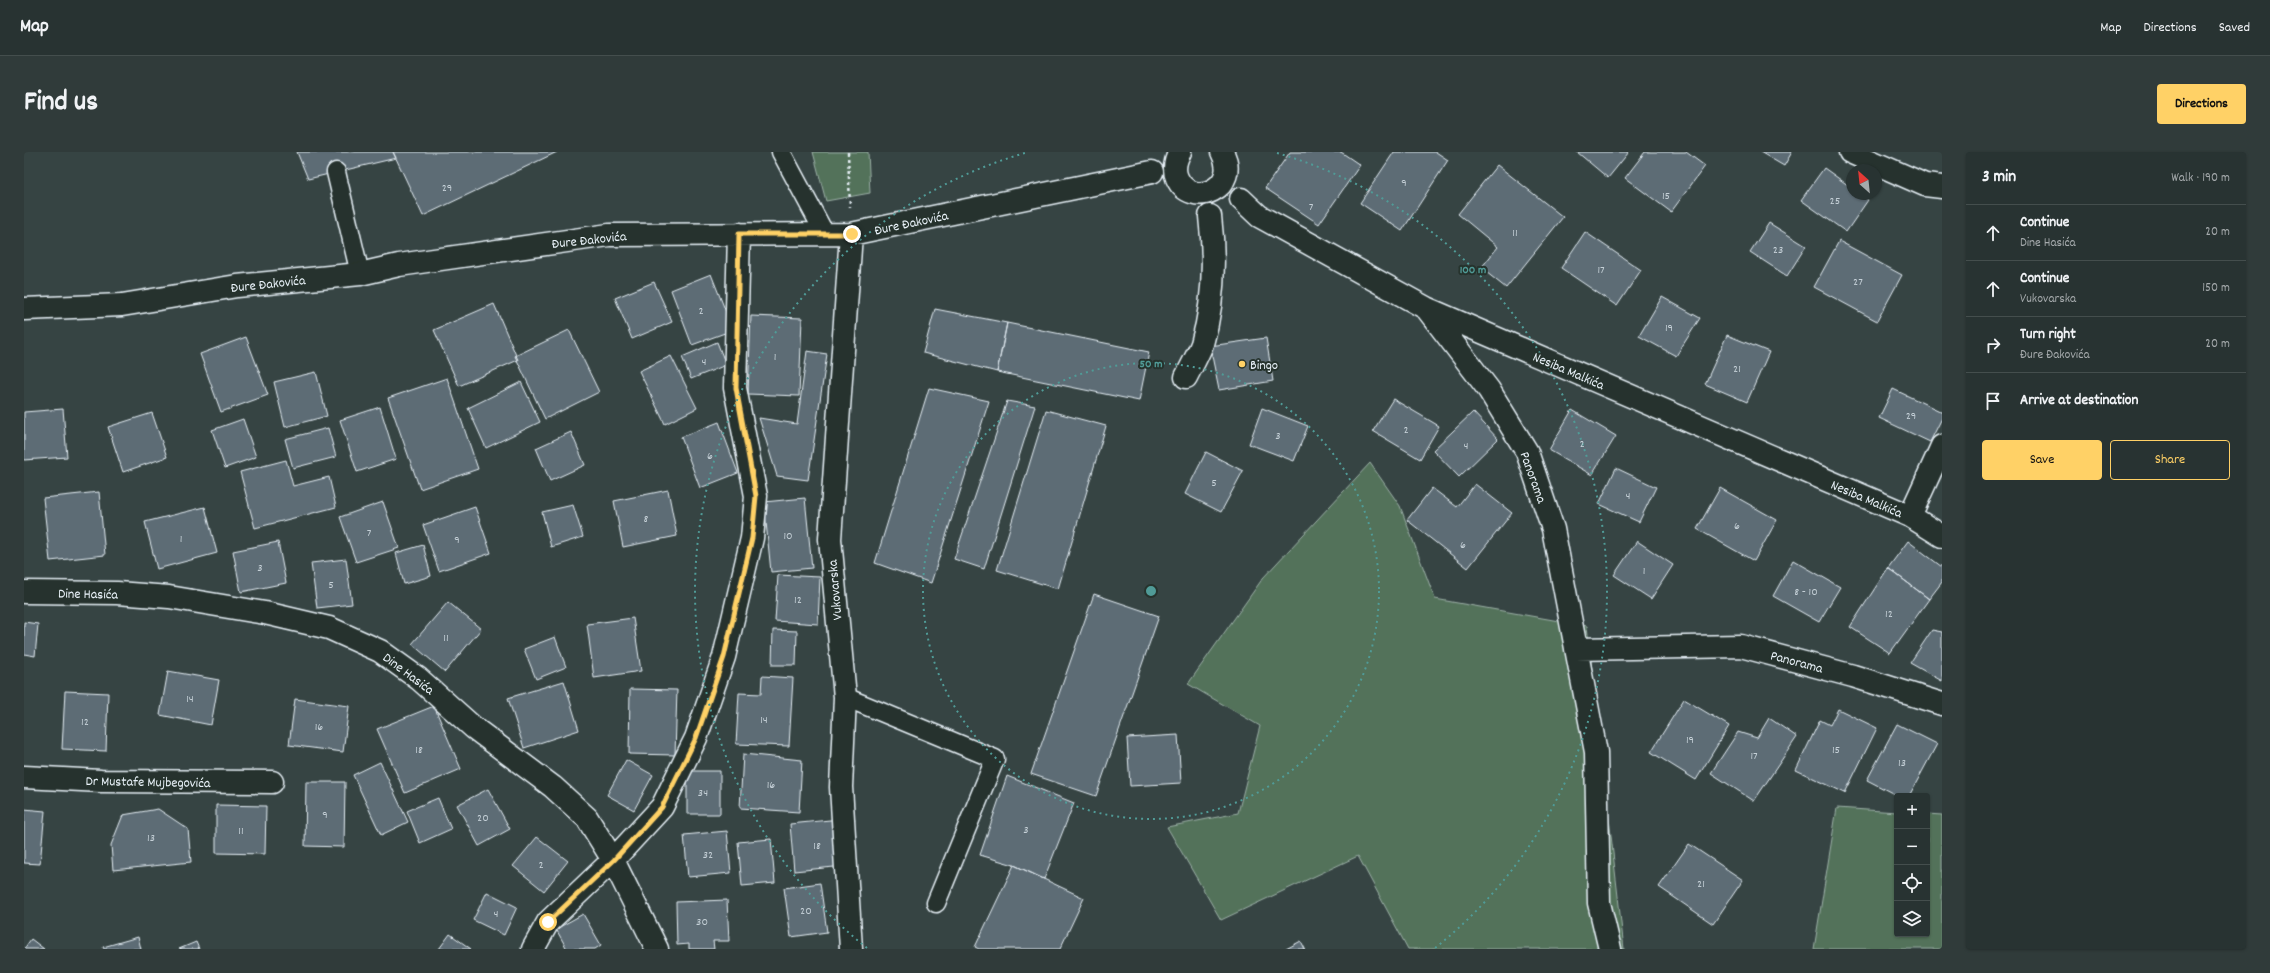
<!DOCTYPE html>
<meta charset="utf-8">
<style>
:root{--surface:#283332;--page:#303b3a;--text:#f1f3f6;--muted:#a5aaac;--line:#444e4d;--accent:#ffd166}
body{margin:0;font-family:Dekko,sans-serif;background:var(--page);color:var(--text)}
.controls{position:absolute;right:12px;bottom:12px;display:grid;overflow:hidden;border-radius:4px;box-shadow:0 1px 3px #0004}
.controls button{width:36px;height:36px;display:grid;place-items:center;padding:0;border:0;border-bottom:1px solid var(--line);background:var(--surface);color:var(--text);font:20px sans-serif}
.compass{position:absolute;left:1822px;top:12px;width:36px;height:36px;border-radius:50%;background:var(--surface);box-shadow:0 1px 3px #0004;rotate:333deg}
.stop{position:absolute;width:12px;height:12px;margin:-9px;border:3px solid #ffd166;border-radius:50%;background:#fff}
.stop.end{background:#ffd166;border-color:#fff;box-shadow:0 1px 4px #0008}
.list{margin:0;padding:0;list-style:none}
h2{display:flex;justify-content:space-between;align-items:center;height:52px;margin:0;padding:0 16px;font-size:17px}
h2 small{font-size:13px;font-weight:400;color:var(--muted)}
.list li{display:grid;grid-template-columns:26px 1fr auto;gap:12px;align-items:center;box-sizing:border-box;height:56px;padding:0 16px;border-top:1px solid var(--line)}
.list b{display:block;font-size:15px;white-space:nowrap}
.list p{margin:0;font-size:13px;white-space:nowrap;color:var(--muted)}
.list em{font-size:13px;font-style:normal;color:var(--muted)}
.actions{display:flex;gap:8px;padding:12px 16px}
.actions a{flex:1;padding:9px 0;border:1px solid var(--accent);border-radius:4px;text-align:center;font-size:14px;color:var(--accent)}
.actions .main{background:var(--accent);color:#111}
.icon{flex:none;width:22px;height:22px;fill:none;stroke:currentColor;stroke-width:2;stroke-linecap:round;stroke-linejoin:round}
.map{position:relative;flex:none;width:1918px;height:797px;overflow:hidden;border-radius:4px}
header{display:flex;align-items:center;gap:24px;box-sizing:border-box;height:56px;padding:0 20px;background:var(--surface);border-bottom:1px solid var(--line)}
header strong{font-size:19px}
nav{display:flex;gap:22px;margin-inline-start:auto;font-size:14px}
.intro{display:flex;align-items:center;justify-content:space-between;box-sizing:border-box;height:96px;padding:0 24px}
h1{margin:0;font-size:28px}
.button{padding:10px 18px;border-radius:4px;background:var(--accent);color:#111;font-size:14px;font-weight:700}
main{display:flex;gap:24px;padding:0 24px}
aside{flex:1;background:var(--surface);border-radius:4px;box-shadow:0 1px 3px #0004}
.map>svg:first-child{display:block}
</style>
<header>
<strong>Map</strong>
<nav><a>Map</a><a>Directions</a><a>Saved</a></nav>
</header>
<div class="intro"><h1>Find us</h1><a class="button">Directions</a></div>
<main>
<div class="map">
<svg width="1918" height="797" viewBox="0 0 1918 797">
<rect width="100%" height="100%" fill="#364443"/>
<filter id="ink" filterUnits="userSpaceOnUse"><feTurbulence type="fractalNoise" baseFrequency=".025" numOctaves="2"/><feDisplacementMap in="SourceGraphic" scale="8" xChannelSelector="R" yChannelSelector="G"/><feConvolveMatrix kernelMatrix="1 2 1 2 8 2 1 2 1" color-interpolation-filters="sRGB"/></filter>
<g filter="url(#ink)">
<path fill="#53725a" stroke="#9eb2a9" d="M789 0H844L846 41 802 49Z
M1346 311 1376 354 1411 447 1563 474 1600 797H1384L1334 704 1197 768 1143 675 1214 661 1236 574 1164 532 1239 426Z
M1813 656 1873 660V782H1903V662L1918 663V797H1790Z"/>
<path fill="#5d6c75" stroke="#e8f1f8" d="M273 0H369L372 6 284 27Z
M369 0H533L399 64Z
M1266 0H1317L1336 13 1295 72 1241 36Z
M1370 0H1412L1424 8 1378 79 1336 51Z
M1553 0H1605L1584 26Z
M1621 0H1662L1681 14 1647 60 1601 26Z
M1736 0H1768L1760 14Z
M1473 13 1539 65 1482 136 1457 116 1474 95 1434 62Z
M1800 16 1828 36V42H1836L1844 48 1822 80 1777 48Z
M1745 71 1782 94 1763 124 1726 100Z
M1561 80 1617 118 1593 154 1537 116Z
M1815 89 1878 123 1853 169 1790 135Z
M687 122 709 178 668 193 647 138Z
M630 130 648 170 608 187 591 146Z
M1638 145 1676 166 1652 204 1615 184Z
M470 152 494 208 435 234 410 178Z
M911 157 983 171 973 220 899 201Z
M727 164 778 166 775 244 724 242Z
M983 171 1125 200 1115 249 973 220Z
M545 178 575 240 521 267 491 204Z
M1703 183 1745 200 1723 250 1681 232Z
M222 185 244 243 197 260 176 202Z
M1242 186 1249 229 1195 238 1186 194Z
M693 190 702 213 667 227 658 205Z
M783 199 803 202 784 328 753 324 735 266 773 272Z
M647 204 673 256 641 272 615 219Z
M292 220 303 264 261 275 250 230Z
M423 226 454 317 396 337 364 246Z
M497 230 516 270 462 296 444 256Z
M905 236 965 249 907 431 851 411Z
M1869 237 1918 260V266L1906 290 1855 266Z
M1369 247 1415 274 1396 307 1349 279Z
M983 249 1011 254 960 417 930 407Z
M356 255 372 307 333 320 316 268Z
M1238 256 1284 274 1270 309 1225 292Z
M39 257 43 305 0 308V260Z
M1022 258 1082 274 1034 437 973 418Z
M1548 258 1592 284 1568 323 1525 298Z
M1449 260 1474 287 1435 325 1409 298Z
M128 261 143 305 99 320 84 275Z
M219 267 232 305 201 316 188 278Z
M695 270 714 321 676 336 657 285Z
M304 276 312 305 269 316 261 287Z
M547 280 561 313 526 329 512 296Z
M1182 300 1219 319 1197 360 1161 342Z
M262 308 269 334 305 325 312 355 231 376 216 320Z
M1592 316 1632 335 1615 370 1575 352Z
M1451 332 1488 361 1444 416 1383 368 1408 336 1433 355Z
M1696 336 1753 368 1730 409 1673 377Z
M644 338 653 384 599 395 590 349Z
M75 340 81 403 26 409 19 346Z
M781 346 788 416 747 420 740 350Z
M359 350 375 396 332 410 316 365Z
M549 353 559 385 527 395 518 360Z
M181 355 193 401 133 417 121 370Z
M451 355 467 401 415 419 399 373Z
M1613 389 1649 413 1627 447 1590 423Z
M1884 389 1918 415V430L1905 447 1864 416Z
M254 390 262 431 217 440 209 399Z
M399 393 407 424 380 432 372 401Z
M322 407 328 452 293 456 287 411Z
M1769 408 1816 435 1795 470 1749 444Z
M1864 416 1905 447 1866 501 1826 475Z
M754 423 796 425 794 472 751 469Z
M1070 442 1135 464 1072 644 1007 622Z
M424 450 457 477 421 520 388 492Z
M609 466 617 519 570 526 563 472Z
M0 470 14 472 11 504 0 502Z
M749 478 773 479 772 513H748Z
M1908 478 1918 480V529L1886 511Z
M531 485 542 515 512 527 500 497Z
M144 519 195 528 187 573 136 563Z
M738 524 769 526 765 594 712 592 715 541 737 542Z
M540 529 555 578 500 596 484 546Z
M606 537 653 538 651 603 605 602Z
M41 539 84 541 82 599 38 597Z
M271 547 325 554 319 600 265 593Z
M1660 547 1705 574 1672 628 1627 600Z
M410 554 437 617 381 641 353 577Z
M1814 557 1853 576 1821 641 1772 618 1796 568 1806 573Z
M1745 566 1773 585 1730 649 1687 621 1714 580 1733 586Z
M1873 572 1913 592 1885 644H1874L1843 628Z
M1154 583 1157 631 1106 634 1103 586Z
M719 602 778 608 775 660 716 656Z
M602 608 629 623 610 658 583 643Z
M356 610 384 670 357 683 329 623Z
M663 619H696V662H663Z
M983 624 1050 651 1020 727 990 713 956 703Z
M282 630H321L320 695 281 694Z
M464 637 486 677 455 694 433 653Z
M414 646 427 677 396 691 383 659Z
M192 653 242 654 241 702 192 701Z
M0 657 21 659 16 712 0 711Z
M134 657 164 677 167 710 89 718 87 693 99 663Z
M816 667 820 714 770 719 766 672Z
M703 679 707 721 664 725 660 683Z
M513 685 544 709 520 739 489 714Z
M747 687 751 731 718 734 714 690Z
M1665 692 1719 728 1689 772 1635 735Z
M990 713 1060 746 1036 797H955L951 795Z
M796 731 803 780 767 785 760 736Z
M463 740 493 755 480 783 449 768Z
M703 748 705 789H689L690 797H665V792L653 793 652 750Z
M559 762 577 793 571 797H543L532 777Z
M426 782 447 797H415Z
M114 785 117 797H80L79 795Z
M7 787 20 797H0Z
M1277 789 1281 797H1262Z
M172 790 175 797H155Z"/>
<g fill="none" stroke-linecap="round" stroke-linejoin="round">
<g stroke="#e8f1f8" stroke-width="21">
<path id="lane" d="M757 0 801 82
M312 20 336 122
M821 545 971 607 912 751"/>
</g>
<g stroke="#e8f1f8" stroke-width="25">
<path id="street" d="M1156 0C1151 9 1149 17 1153 26 1167 58 1218 36 1198 0
M1826 0 1901 33 1918 35
M1217 47 1235 64 1402 156 1886 364 1918 384
M0 157 98 153 213 134 336 122 375 113 585 83 827 82 1128 20
M1403 157 1465 238 1503 300 1529 377 1572 600 1575 751 1586 797
M1162 225C1167 215 1174 203 1178 192 1190 151 1191 106 1186 64
M1886 364 1918 294
M0 440 93 441 145 445 241 461 305 476 356 499 395 527 450 576 529 635 563 666 589 708 633 797
M1552 497 1717 494 1829 524 1918 552
M0 625 77 629 248 630
M509 797 524 770 589 708 638 655 672 586 700 505 728 386 732 344 711 236 715 82
M827 797 817 635 821 545 806 387 827 82"/>
</g>
<path stroke="#e8f1f8" stroke-width="2.5" stroke-dasharray="3 3" stroke-linecap="butt" d="M824 0 826 55"/>
<use href="#lane" stroke="#26332d" stroke-width="18"/>
<use href="#street" stroke="#26332d" stroke-width="22"/>
</g>
</g>
<g fill="none" stroke-linecap="round" stroke-linejoin="round" filter="url(#ink)">
<path stroke="#ffd166" stroke-width="5" d="M524 770 590 708 638 655 672 586 700 505 728 386 732 344 712 236 715 82H828"/>
</g>
<g fill="none" stroke="#509b97" stroke-width="2" stroke-dasharray="2 4">
<circle cx="1127" cy="439" r="228"/>
<path d="M843 796A456 456 0 0 1 1001 1M1253 1A456 456 0 0 1 1411 796"/>
</g>
<circle fill="#ffd166" stroke="#26332d" stroke-width="1.5" cx="1218" cy="212" r="4"/>
<g text-anchor="middle" stroke-width="4" stroke-linejoin="round" paint-order="stroke">
<g font-size="12" fill="#c5d0d7">
<text x="1380" y="34">9</text>
<text x="423" y="39">29</text>
<text x="1642" y="47">15</text>
<text x="1811" y="52">25</text>
<text x="1287" y="58">7</text>
<text x="1491" y="84">11</text>
<text x="1754" y="101">23</text>
<text x="1577" y="121">17</text>
<text x="1834" y="133">27</text>
<text x="677" y="162">2</text>
<text x="1645" y="179">19</text>
<text x="751" y="208">1</text>
<text x="680" y="213">4</text>
<text x="1713" y="220">21</text>
<text x="1887" y="267">29</text>
<text x="1382" y="281">2</text>
<text x="1254" y="287">3</text>
<text x="1558" y="295">2</text>
<text x="1442" y="297">4</text>
<text x="686" y="307">6</text>
<text x="1190" y="334">5</text>
<text x="1604" y="347">4</text>
<text x="622" y="370">8</text>
<text x="1713" y="377">6</text>
<text x="345" y="384">7</text>
<text x="764" y="387">10</text>
<text x="157" y="390">1</text>
<text x="433" y="391">9</text>
<text x="1439" y="396">6</text>
<text x="236" y="419">3</text>
<text x="1620" y="422">1</text>
<text x="307" y="436">5</text>
<text x="1782" y="443">8 - 10</text>
<text x="774" y="451">12</text>
<text x="1865" y="465">12</text>
<text x="422" y="489">11</text>
<text x="166" y="550">14</text>
<text x="740" y="571">14</text>
<text x="61" y="573">12</text>
<text x="295" y="578">16</text>
<text x="1666" y="591">19</text>
<text x="395" y="601">18</text>
<text x="1812" y="601">15</text>
<text x="1730" y="607">17</text>
<text x="1878" y="614">13</text>
<text x="747" y="636">16</text>
<text x="679" y="644">34</text>
<text x="301" y="666">9</text>
<text x="459" y="669">20</text>
<text x="1002" y="681">3</text>
<text x="217" y="682">11</text>
<text x="127" y="689">13</text>
<text x="793" y="697">18</text>
<text x="684" y="706">32</text>
<text x="517" y="716">2</text>
<text x="1677" y="735">21</text>
<text x="782" y="762">20</text>
<text x="472" y="765">4</text>
<text x="678" y="773">30</text>
</g>
<g font-size="14" fill="#e8f1f8" stroke="#26332d">
<text transform="translate(887 70) rotate(-12)" y="5">Đure Đakovića</text>
<text transform="translate(565 87) rotate(-6)" y="5">Đure Đakovića</text>
<text transform="translate(244 131) rotate(-6)" y="5">Đure Đakovića</text>
<text transform="translate(1545 218) rotate(23)" y="5">Nesiba Malkića</text>
<text transform="translate(1510 325) rotate(70)" y="5">Panorama</text>
<text transform="translate(1843 346) rotate(23)" y="5">Nesiba Malkića</text>
<text transform="translate(810 438) rotate(-95)" y="5">Vukovarska</text>
<text transform="translate(64 441) rotate(1)" y="5">Dine Hasića</text>
<text transform="translate(1773 509) rotate(15)" y="5">Panorama</text>
<text transform="translate(385 521) rotate(37)" y="5">Dine Hasića</text>
<text transform="translate(124 629) rotate(1)" y="5">Dr Mustafe Mujbegovića</text>
</g>
<g font-size="14" fill="#e8f1f8" stroke="#26332d" text-anchor="start">
<text x="1226" y="217">Bingo</text>
</g>
</g>
<circle cx="1127" cy="439" r="6" fill="#509b97" stroke="#26332d" stroke-width="2"/>
<g font-size="12" text-anchor="middle" font-weight="bold" fill="#509b97" stroke="#26332d" stroke-width="4" stroke-linejoin="round" paint-order="stroke">
<text x="1449" y="121">100 m</text>
<text x="1127" y="215">50 m</text>
</g>
</svg>
<div class="controls">
<button>+</button>
<button>−</button>
<button><svg class="icon" aria-label="locate" viewBox="0 0 24 24"><circle cx="12" cy="12" r="6"/><path d="M12 2v4M12 18v4M2 12h4M18 12h4"/></svg></button>
<button><svg class="icon" aria-label="layers" viewBox="0 0 24 24"><path d="M12 4l9 5-9 5-9-5zM3 14l9 5 9-5"/></svg></button>
</div>
<svg class="compass" viewBox="-18 -18 36 36"><path d="M0-13l5 13h-10z" fill="#e53935"/><path d="M0 13l5-13h-10z" fill="#a5aaac"/></svg>
<div class="stop" style="left:524px;top:770px"></div>
<div class="stop end" style="left:828px;top:82px"></div>
</div>
<aside>
<h2>3 min<small>Walk · 190 m</small></h2>
<ul class="list">
<li><svg class="icon" aria-label="ahead" viewBox="0 0 24 24"><path d="M12 20V5M6 11l6-6 6 6"/></svg><div><b>Continue</b><p>Dine Hasića</p></div><em>20 m</em></li>
<li><svg class="icon" aria-label="ahead" viewBox="0 0 24 24"><path d="M12 20V5M6 11l6-6 6 6"/></svg><div><b>Continue</b><p>Vukovarska</p></div><em>150 m</em></li>
<li><svg class="icon" aria-label="right" viewBox="0 0 24 24"><path d="M7 20v-9h11M14 6l5 5-5 5"/></svg><div><b>Turn right</b><p>Đure Đakovića</p></div><em>20 m</em></li>
<li><svg class="icon" aria-label="arrive" viewBox="0 0 24 24"><path d="M6 21V4h12l-3 4 3 4H6"/></svg><div><b>Arrive at destination</b></div></li>
</ul>
<div class="actions"><a class="main">Save</a><a>Share</a></div>
</aside>
</main>
